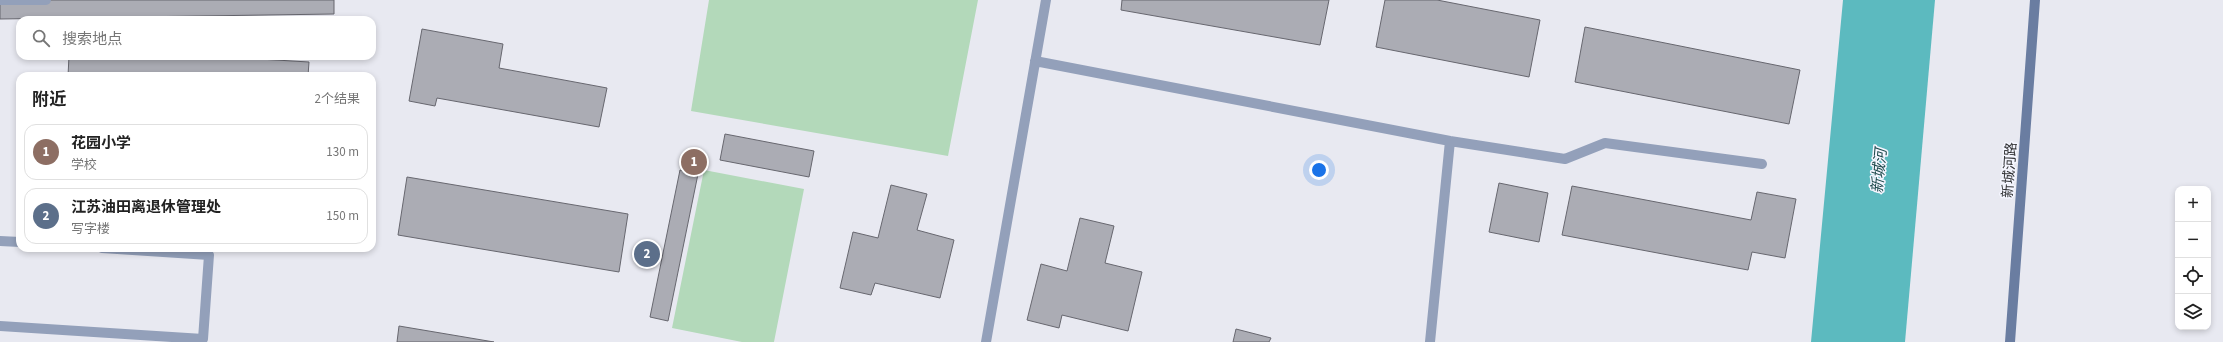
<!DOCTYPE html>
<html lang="zh">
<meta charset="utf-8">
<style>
:root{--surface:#fff;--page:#f2f2f2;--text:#222;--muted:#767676;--line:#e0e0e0;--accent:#0b8043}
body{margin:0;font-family:"Source Sans 3","Noto Sans SC",sans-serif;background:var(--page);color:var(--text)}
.controls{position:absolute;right:12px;bottom:12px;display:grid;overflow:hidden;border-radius:8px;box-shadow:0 2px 6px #0003}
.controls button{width:36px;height:36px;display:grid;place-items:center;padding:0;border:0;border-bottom:1px solid var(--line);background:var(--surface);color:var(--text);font:20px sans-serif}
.you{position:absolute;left:1319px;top:170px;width:14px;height:14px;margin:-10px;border:3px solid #fff;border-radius:50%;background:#1a73e8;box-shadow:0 0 0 6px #1a73e833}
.badge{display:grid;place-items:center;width:26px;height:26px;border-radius:50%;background:var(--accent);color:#fff;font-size:13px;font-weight:700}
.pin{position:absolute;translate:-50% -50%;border:2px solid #fff;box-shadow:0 1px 4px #0006}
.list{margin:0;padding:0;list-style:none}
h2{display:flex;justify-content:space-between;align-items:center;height:52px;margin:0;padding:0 16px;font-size:17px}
h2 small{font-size:13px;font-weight:400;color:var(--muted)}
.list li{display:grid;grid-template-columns:26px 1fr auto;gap:12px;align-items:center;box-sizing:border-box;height:56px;margin:0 8px 8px;padding:0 8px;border:1px solid var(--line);border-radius:12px}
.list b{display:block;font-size:15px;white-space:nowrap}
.list p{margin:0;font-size:13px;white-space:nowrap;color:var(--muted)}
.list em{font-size:13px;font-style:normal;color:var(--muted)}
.icon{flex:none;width:22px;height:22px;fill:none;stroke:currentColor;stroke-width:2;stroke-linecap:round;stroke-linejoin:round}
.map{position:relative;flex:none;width:2223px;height:342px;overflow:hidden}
.search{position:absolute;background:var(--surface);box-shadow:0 2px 6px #0003;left:16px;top:16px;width:360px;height:44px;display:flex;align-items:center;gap:10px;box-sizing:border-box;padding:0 14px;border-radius:12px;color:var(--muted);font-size:15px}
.panel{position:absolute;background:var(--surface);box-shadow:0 2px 6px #0003;left:16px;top:72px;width:360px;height:180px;border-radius:12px}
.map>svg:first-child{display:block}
</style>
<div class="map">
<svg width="2223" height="342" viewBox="0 0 2223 342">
<rect width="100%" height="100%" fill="#e8e9f1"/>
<path fill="#b3d9ba" d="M709 0H978L948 156 691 111Z
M704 170 804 189 774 342H742L672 328Z"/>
<path fill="#5cbabf" d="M1843 0H1935L1905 342H1811Z"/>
<path fill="#abacb4" stroke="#67676f" d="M0 0H334V14L0 19Z
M1122 0H1329L1320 45 1121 10Z
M1385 0H1437L1540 20 1529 77 1376 47Z
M1585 27 1800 70 1789 124 1575 82Z
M422 29 503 44 499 68 607 88 599 127 437 98 435 106 409 101Z
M69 56H209L309 62 308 76H68Z
M725 134 814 151 809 177 720 160Z
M680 170 698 174 668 321 650 317Z
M407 177 628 214 619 272 398 235Z
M1499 183 1548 193 1539 242 1489 232Z
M891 185 927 194 917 230 954 240 940 298 875 283 871 295 840 288 853 232 878 238Z
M1572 186 1751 220 1757 192 1796 199 1785 258 1752 252 1748 270 1562 235Z
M1080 218 1114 226 1105 263 1142 272 1128 331 1062 315 1059 328 1027 320 1041 264 1067 271Z
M399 326 494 342H397Z
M1236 329 1271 338 1269 342H1233Z"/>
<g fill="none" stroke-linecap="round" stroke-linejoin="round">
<path stroke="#93a0ba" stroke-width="10" d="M0 0H46
M1035 61 1450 141 1565 159 1605 143 1762 164
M0 241 20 242
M0 326 203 339 209 255 102 248
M986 342 1046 0
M1430 342 1450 141"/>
<path stroke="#6a7da1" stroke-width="10" d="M2010 342 2035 0"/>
</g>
<g text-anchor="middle" stroke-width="3" stroke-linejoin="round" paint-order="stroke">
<g font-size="14" fill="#313235" stroke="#f5f6ff">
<text transform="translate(2009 170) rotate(-86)" y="5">新城河路</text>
</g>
<g font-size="15" font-style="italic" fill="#1e4a4c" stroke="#f5f6ff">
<text transform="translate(1879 171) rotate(-85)" y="5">新城河</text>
</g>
</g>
</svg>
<div class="controls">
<button>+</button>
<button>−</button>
<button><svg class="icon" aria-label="locate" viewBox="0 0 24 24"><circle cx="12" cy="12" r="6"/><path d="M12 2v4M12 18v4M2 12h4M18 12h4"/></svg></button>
<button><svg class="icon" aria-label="layers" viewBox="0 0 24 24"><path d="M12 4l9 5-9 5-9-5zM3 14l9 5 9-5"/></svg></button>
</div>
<div class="you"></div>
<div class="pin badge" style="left:694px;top:162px;background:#8d6e63">1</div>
<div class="pin badge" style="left:647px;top:254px;background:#5c6f8a">2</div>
<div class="search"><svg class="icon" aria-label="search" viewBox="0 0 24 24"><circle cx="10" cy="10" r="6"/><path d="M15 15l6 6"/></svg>搜索地点</div>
<section class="panel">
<h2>附近<small>2个结果</small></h2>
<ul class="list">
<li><span class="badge" style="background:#8d6e63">1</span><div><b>花园小学</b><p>学校</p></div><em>130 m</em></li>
<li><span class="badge" style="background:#5c6f8a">2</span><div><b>江苏油田离退休管理处</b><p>写字楼</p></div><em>150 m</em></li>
</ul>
</section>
</div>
